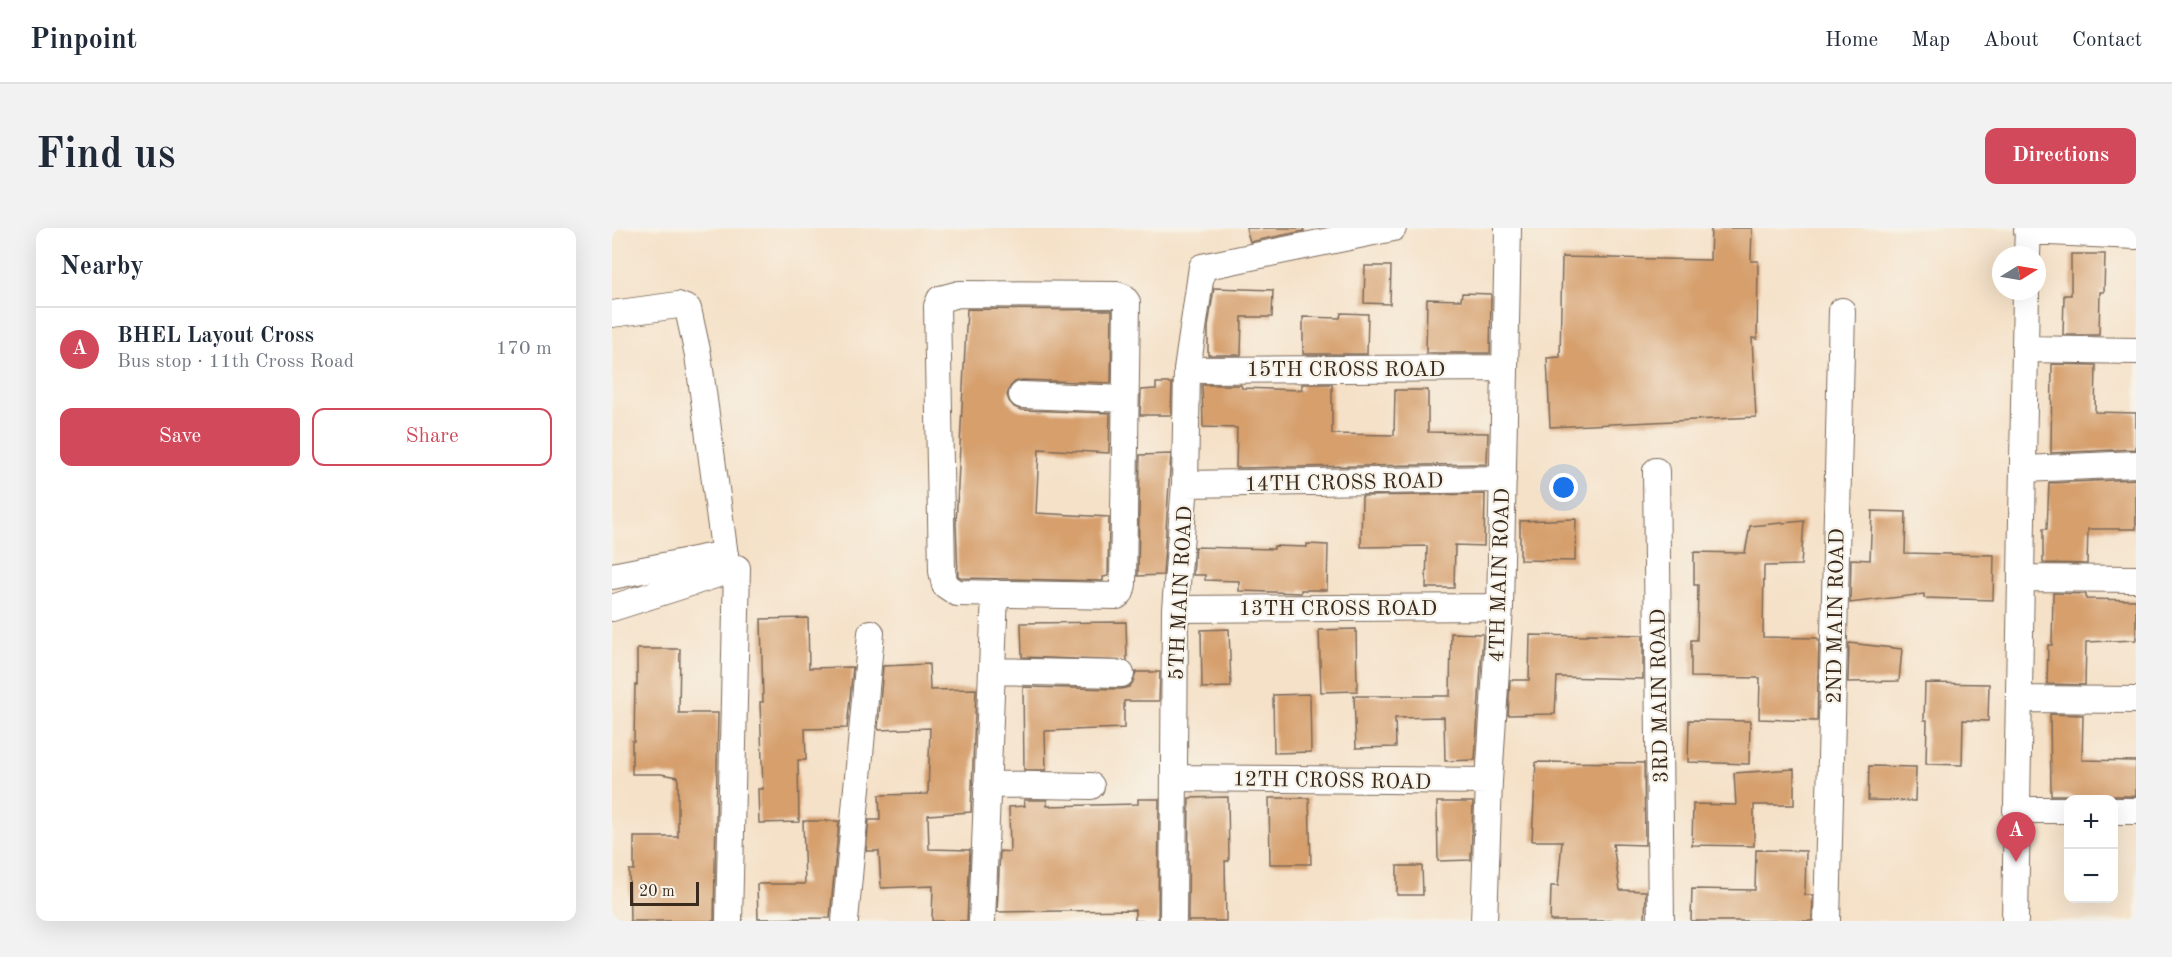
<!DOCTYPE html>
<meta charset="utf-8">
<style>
:root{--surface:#fff;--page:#f2f2f3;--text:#1f2937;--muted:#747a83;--line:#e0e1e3;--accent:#d1495b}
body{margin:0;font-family:"Old Standard TT",serif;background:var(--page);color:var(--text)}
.controls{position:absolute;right:18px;bottom:18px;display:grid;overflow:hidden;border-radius:12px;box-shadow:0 6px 24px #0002}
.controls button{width:54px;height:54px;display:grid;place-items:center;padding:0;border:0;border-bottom:2px solid var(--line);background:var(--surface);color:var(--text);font:30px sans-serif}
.compass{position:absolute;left:1380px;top:18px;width:54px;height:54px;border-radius:50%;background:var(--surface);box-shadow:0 6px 24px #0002;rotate:79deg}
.scale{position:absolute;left:18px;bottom:15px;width:69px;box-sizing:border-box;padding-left:6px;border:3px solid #3b2a1e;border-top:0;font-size:16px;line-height:21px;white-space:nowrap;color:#3b2a1e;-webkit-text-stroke:4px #f7f3e8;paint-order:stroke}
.you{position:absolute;left:952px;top:260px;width:21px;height:21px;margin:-15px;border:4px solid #fff;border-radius:50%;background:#1a73e8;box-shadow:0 0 0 9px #1a73e833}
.badge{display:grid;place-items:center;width:39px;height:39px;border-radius:50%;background:var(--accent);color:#fff;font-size:20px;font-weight:700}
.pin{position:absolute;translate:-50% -50px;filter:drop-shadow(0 2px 3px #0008)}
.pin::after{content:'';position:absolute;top:32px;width:21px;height:18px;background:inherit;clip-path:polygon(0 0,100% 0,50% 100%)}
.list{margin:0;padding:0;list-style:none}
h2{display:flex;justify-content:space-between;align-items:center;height:78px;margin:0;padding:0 24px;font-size:26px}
h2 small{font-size:20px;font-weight:400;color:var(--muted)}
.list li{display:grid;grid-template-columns:39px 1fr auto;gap:18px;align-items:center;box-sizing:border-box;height:84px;padding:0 24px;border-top:2px solid var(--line)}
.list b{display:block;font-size:22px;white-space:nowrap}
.list p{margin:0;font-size:20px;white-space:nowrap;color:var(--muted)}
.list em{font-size:20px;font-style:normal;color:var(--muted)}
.actions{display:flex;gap:12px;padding:18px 24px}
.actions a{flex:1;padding:14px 0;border:2px solid var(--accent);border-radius:12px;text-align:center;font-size:21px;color:var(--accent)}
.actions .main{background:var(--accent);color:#fff}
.map{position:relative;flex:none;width:1524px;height:693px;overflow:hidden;border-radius:12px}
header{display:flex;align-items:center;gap:36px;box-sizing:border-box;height:84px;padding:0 30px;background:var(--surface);border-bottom:2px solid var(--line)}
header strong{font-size:28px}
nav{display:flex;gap:33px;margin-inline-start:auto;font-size:21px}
.intro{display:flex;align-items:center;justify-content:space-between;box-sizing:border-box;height:144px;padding:0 36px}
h1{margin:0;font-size:42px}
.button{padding:15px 27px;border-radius:12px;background:var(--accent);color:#fff;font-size:21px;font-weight:700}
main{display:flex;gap:36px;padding:0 36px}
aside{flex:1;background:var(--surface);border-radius:12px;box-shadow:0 6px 24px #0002}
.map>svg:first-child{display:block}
</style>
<header>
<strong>Pinpoint</strong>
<nav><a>Home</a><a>Map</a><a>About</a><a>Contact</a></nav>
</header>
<div class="intro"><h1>Find us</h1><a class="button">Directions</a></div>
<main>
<aside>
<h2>Nearby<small></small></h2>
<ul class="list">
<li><span class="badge">A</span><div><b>BHEL Layout Cross</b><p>Bus stop · 11th Cross Road</p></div><em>170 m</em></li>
</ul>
<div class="actions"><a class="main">Save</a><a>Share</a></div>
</aside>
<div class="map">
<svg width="1524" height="693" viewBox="0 0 1524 693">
<rect width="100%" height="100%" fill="#f7f3e8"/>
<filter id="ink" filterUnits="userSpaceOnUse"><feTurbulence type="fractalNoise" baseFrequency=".0167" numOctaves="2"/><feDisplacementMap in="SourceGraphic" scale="12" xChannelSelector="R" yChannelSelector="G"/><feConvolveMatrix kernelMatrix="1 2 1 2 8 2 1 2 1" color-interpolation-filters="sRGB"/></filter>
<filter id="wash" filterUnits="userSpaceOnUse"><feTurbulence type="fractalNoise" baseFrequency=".008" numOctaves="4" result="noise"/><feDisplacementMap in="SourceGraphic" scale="24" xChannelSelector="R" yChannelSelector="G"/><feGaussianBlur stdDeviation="1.35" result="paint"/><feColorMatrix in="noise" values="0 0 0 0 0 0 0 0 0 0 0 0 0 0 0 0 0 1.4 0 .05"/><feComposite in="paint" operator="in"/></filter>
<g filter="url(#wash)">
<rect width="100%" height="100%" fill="#f5e1c8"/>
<g id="blocks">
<path fill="#d69f6c" d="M634 0H691L692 3 638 14Z
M1099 0H1140L1139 33H1146L1145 111 1140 110 1144 189 938 199 935 130 948 129 950 29 1098 32Z
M1459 26H1493L1492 64H1488L1487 107H1451L1452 67H1459Z
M753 38H779L778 76 752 75Z
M602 60 661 62 660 89H630L629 127H596V99Z
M850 65 879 66 878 125H814L815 71 849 72Z
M355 81 500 82 499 155 410 152 403 154 398 159 395 167 397 173 402 179 409 182 498 185 497 225 427 221 424 285 497 289 496 348 491 349V353L350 350 346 348 344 296Z
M729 85 756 86 755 126H691V89L728 90Z
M1440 136 1484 137 1483 184 1524 185V221L1439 225Z
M544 155H560L559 187H528L529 162 544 161Z
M690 156H720V206L782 207 783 162H816V204L876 205 875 236 624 240 625 200 591 199 590 157H629L630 160 690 162Z
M559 226 551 347 526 348 528 227Z
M1524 251V301H1476L1475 336 1431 335V301H1435L1437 255Z
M873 266 872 318 843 317 842 360H814L815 318 749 319 750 268Z
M1260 283 1294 284 1293 325 1382 327 1381 372 1312 370V366L1238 375 1239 331 1258 332Z
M964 291 963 333 908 332V293Z
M1192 293 1189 337 1152 338 1151 409 1205 410 1207 412 1205 493 1147 491 1148 450 1079 449V412H1085L1086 357H1082V324L1133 325 1138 298Z
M695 316 716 317 715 362H689V365L627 363V353L593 352V347H581L583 319 662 321V318L695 319Z
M1441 365 1474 366V371L1524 372V412L1474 414 1473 457 1435 456 1436 417H1440Z
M196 390 197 440 241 439 235 500 193 501 194 532H186L187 594 147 595 146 561H151L148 474H151L149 391Z
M514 394 515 433 410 429 409 395Z
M617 401 619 459 590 460 589 402Z
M744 401 745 463 709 464 707 402Z
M839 405 871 406 863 532 833 533 832 489 783 490 784 519 744 520 742 468H838Z
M975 406 1031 407V451L945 449 943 486 896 487 898 452H917L918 407 975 408Z
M1237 415 1290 421 1287 453 1236 454Z
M25 421H68L67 485H106L102 693H18L17 642H22V609H66V549L49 546H20V513H22L23 457H25Z
M317 436 318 462 364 461 359 584 316 587 317 621 358 622 355 693H320L321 658 269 660 267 623H254L257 592H268L267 567 316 566 318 500 267 502 266 500 271 438Z
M524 444H548L547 473H512V500L433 503 434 542H412L411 459 509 461 517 459 521 454Z
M1313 455 1377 456 1376 493 1351 492 1350 537 1314 536 1315 492H1312Z
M698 466 699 524 662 525 661 467Z
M1438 486 1471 487 1470 532 1524 533V568H1502L1493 572H1466L1457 567H1439Z
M1077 492 1138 493 1137 536 1076 534Z
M924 534 1032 535 1033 617 1001 616 1008 662 1034 663 1033 693H938L939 658H946L950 613H920Z
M1257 538 1304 539 1303 573 1256 572Z
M1182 541V577H1142V618L1080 617 1081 576 1124 577 1122 545Z
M616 569 617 633H613L614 693H576L577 570Z
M657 570H697L699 636H658Z
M526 571H547L546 693H523V682L385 684 388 623 398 624 397 579 413 578 412 572H435V578L526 576Z
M825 574H861L859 632 826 633Z
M191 593H227L218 690 146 691 145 656H193Z
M1144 622 1194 623 1193 667H1201L1200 693H1079L1080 661 1143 662Z
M785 638H810L811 667H785Z"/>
</g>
</g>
<g filter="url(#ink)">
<use href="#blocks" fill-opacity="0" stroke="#7c6a5a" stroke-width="1.5"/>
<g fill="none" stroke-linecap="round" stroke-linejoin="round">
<g stroke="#7c6a5a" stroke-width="28">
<path id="minor" d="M1415 3 1524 8
M1415 27 1416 0
M347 66 505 67 511 69 515 74 511 356 509 364 505 368 345 365 333 357 330 343 325 78 328 71Z
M0 86 66 77 76 81 86 127 115 343
M1413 121 1524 123
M575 142 893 140
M410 167 513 171
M1411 241 1524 236
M1044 243 1049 693
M573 256 891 251
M0 348 113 326
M1409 350 1524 351
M0 380 125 340 117 693
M563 381 888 379
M380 443 509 446
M1407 471 1524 472
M562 550 877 553
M375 556 479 558
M1404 582H1456
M1502 583H1524
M233 693 259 405
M370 693 383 365
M561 693 563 381 573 256 575 142 590 39 781 0
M872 693 877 553 888 379 896 0
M1215 693 1230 83
M1403 693 1414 63"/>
</g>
<use href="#minor" stroke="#fff" stroke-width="26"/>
</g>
</g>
<g text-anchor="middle" stroke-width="4.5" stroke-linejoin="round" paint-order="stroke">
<g font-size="21" fill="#3b2a1e" stroke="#f7f3e8">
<text x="734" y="148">15TH CROSS ROAD</text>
<text transform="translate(732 254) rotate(-1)" y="7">14TH CROSS ROAD</text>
<text transform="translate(887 347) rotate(-88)" y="7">4TH MAIN ROAD</text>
<text transform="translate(568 365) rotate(-87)" y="7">5TH MAIN ROAD</text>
<text x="726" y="387">13TH CROSS ROAD</text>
<text transform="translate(1223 388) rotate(-89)" y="7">2ND MAIN ROAD</text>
<text transform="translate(1047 468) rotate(-91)" y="7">3RD MAIN ROAD</text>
<text transform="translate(720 552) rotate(1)" y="7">12TH CROSS ROAD</text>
</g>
</g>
</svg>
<div class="controls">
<button>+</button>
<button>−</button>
</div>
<svg class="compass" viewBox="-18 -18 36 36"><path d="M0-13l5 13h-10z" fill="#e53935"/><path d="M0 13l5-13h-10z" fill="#747a83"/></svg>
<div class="scale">20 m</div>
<div class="you"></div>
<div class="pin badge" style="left:1404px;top:634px">A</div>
</div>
</main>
